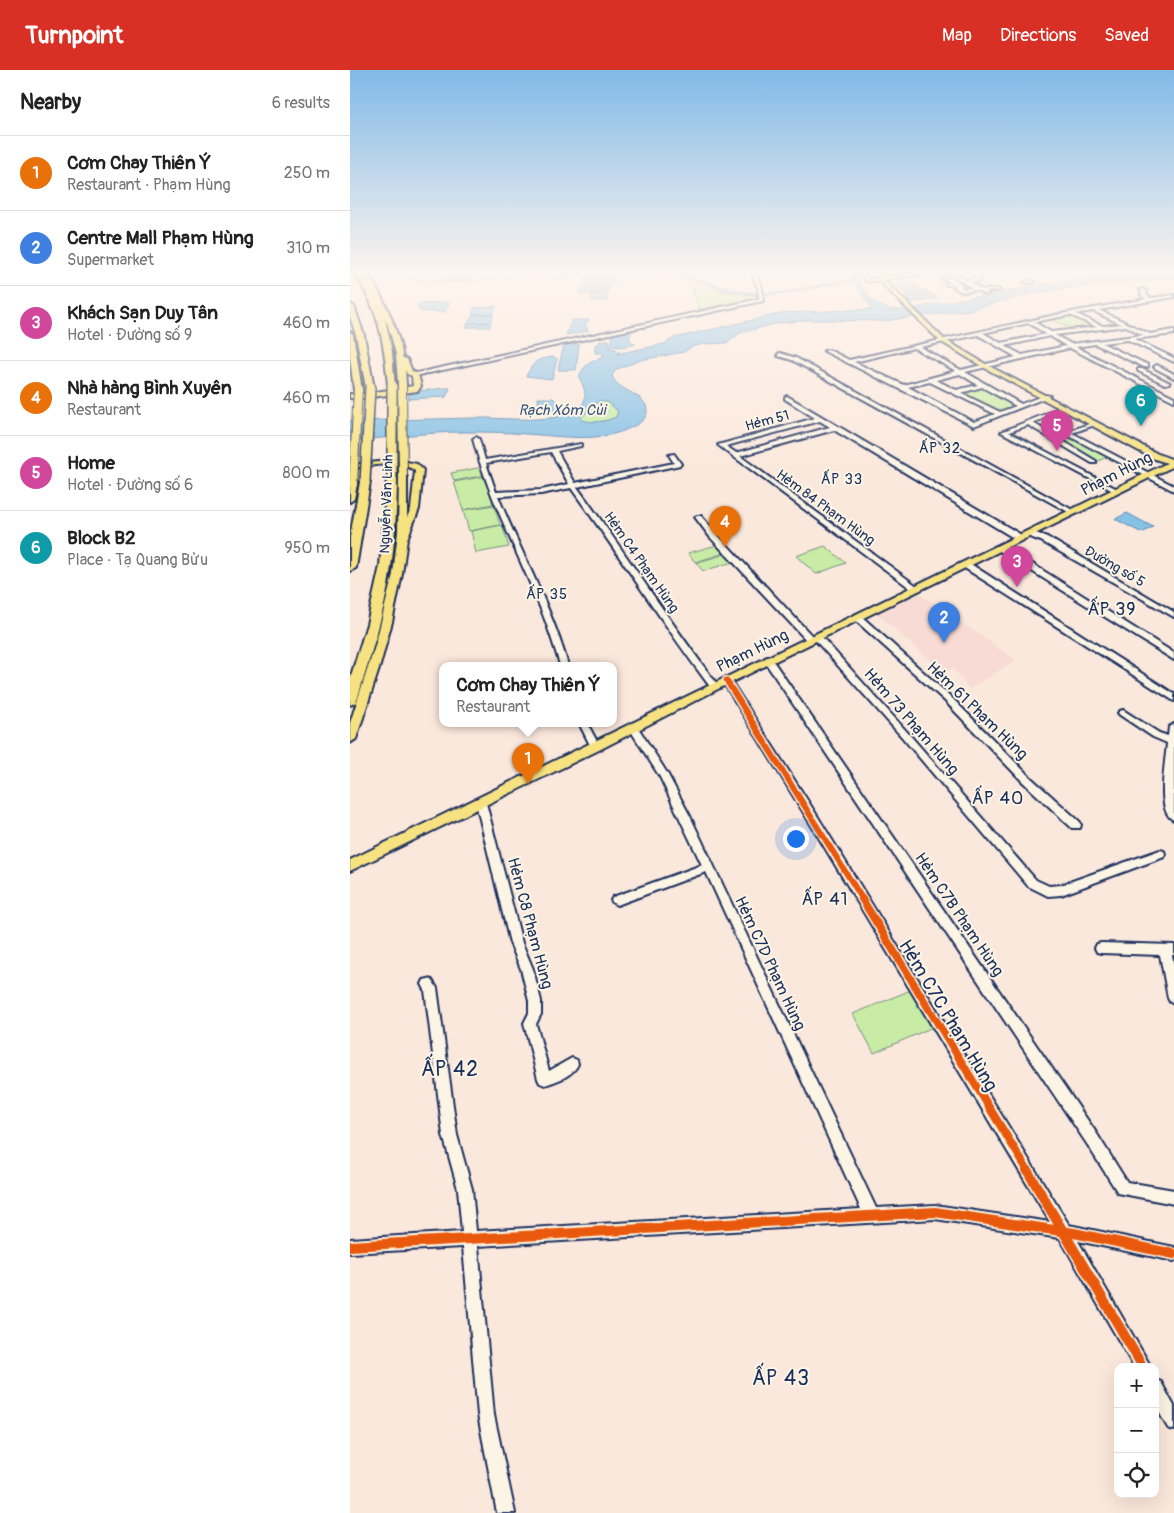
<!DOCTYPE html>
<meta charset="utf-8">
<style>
:root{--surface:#fff;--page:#f2f2f2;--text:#222;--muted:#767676;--line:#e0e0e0;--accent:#d93025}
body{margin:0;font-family:Pangolin,sans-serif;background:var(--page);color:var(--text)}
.controls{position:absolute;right:15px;bottom:15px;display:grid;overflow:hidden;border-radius:10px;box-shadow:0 5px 20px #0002}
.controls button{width:45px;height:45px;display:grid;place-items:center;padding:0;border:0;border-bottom:1px solid var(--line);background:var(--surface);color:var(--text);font:25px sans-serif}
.you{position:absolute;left:445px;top:768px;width:18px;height:18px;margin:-12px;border:4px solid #fff;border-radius:50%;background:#1a73e8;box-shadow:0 0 0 8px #1a73e833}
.badge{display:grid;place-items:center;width:32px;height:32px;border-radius:50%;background:var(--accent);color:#fff;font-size:16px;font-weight:700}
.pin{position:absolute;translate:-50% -41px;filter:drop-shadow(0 1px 2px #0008)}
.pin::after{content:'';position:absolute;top:26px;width:18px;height:15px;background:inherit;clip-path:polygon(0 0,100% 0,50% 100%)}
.popup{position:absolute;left:89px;top:592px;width:178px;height:65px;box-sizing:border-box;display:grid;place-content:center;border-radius:10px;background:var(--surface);filter:drop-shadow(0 1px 4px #0005);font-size:16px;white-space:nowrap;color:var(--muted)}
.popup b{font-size:19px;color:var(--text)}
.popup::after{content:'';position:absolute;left:50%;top:100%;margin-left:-10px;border:10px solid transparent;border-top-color:var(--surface)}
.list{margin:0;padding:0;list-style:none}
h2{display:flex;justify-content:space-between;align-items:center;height:65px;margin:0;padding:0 20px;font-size:21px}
h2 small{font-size:16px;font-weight:400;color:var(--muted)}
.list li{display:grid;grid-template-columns:32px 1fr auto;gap:15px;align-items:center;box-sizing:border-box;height:75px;padding:0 20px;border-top:1px solid var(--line)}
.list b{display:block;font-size:19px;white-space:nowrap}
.list p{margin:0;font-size:16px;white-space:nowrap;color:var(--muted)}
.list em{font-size:16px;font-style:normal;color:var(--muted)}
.icon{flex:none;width:28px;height:28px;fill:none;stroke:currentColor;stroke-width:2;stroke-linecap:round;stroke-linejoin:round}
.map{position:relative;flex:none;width:824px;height:1443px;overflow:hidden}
header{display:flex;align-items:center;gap:30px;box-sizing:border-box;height:70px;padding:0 25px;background:var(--accent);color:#fff}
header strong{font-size:24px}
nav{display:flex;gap:28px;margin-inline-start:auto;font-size:18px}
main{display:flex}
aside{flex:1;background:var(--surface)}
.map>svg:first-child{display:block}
</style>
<header>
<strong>Turnpoint</strong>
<nav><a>Map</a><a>Directions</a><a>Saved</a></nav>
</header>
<main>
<aside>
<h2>Nearby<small>6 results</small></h2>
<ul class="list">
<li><span class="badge" style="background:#e8710a">1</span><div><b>Cơm Chay Thiên Ý</b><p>Restaurant · Phạm Hùng</p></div><em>250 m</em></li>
<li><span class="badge" style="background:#3f7fe0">2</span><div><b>Centre Mall Phạm Hùng</b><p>Supermarket</p></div><em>310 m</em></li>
<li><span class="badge" style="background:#d1479c">3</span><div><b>Khách Sạn Duy Tân</b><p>Hotel · Đường số 9</p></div><em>460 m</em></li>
<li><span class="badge" style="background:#e8710a">4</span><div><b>Nhà hàng Bình Xuyên</b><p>Restaurant</p></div><em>460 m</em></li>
<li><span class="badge" style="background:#d1479c">5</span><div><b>Home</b><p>Hotel · Đường số 6</p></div><em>800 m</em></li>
<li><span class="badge" style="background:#0f9aa8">6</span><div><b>Block B2</b><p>Place · Tạ Quang Bửu</p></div><em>950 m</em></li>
</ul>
</aside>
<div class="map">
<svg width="824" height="1443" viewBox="0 0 824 1443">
<rect width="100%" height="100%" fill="#fbe8dc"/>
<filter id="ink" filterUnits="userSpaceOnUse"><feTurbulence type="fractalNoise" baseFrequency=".02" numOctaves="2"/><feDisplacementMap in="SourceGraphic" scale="10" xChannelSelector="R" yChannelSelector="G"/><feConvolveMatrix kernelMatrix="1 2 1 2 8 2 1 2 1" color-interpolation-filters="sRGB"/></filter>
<g filter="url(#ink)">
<path fill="#f7dbd4" d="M567 522 666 590 619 619 603 598 594 602 525 542Z"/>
<path fill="#c8eca5" stroke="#728e82" d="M349 217 408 226 407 229 349 239 342 219Z
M722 245 747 257 724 260 701 249Z
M630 317H633L663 336 648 340 612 323Z
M251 331C258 331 264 336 268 342L266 347C256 352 240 354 230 349L246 333Z
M716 363 757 387 746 392 704 368Z
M133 397 136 405 104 411 101 403Z
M136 406 143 434 113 440 104 412Z
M144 435 150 455 119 461 113 440Z
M152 455 159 477 126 483 121 461Z
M367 475 375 483 345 492 338 483Z
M475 476 496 493 466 504 446 486Z
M375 484 383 492 353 501 346 493Z
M561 920 583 957 524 983 503 944Z"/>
<path fill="#86c1e6" stroke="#5b87b0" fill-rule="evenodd" d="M101 201H128L125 208 103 212 92 211Z
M223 201H298L329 205 331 201H359L360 203 354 206 331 205 389 221 406 223 435 222 503 209 501 201H504C509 212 519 230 531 236 538 240 547 240 555 240L693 214 814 201H824V208L741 215 685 223 619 240 533 251 460 250 429 253 390 263 378 273 354 274 341 277 334 282 291 290 267 299 262 305C266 322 298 323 297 342 296 349 290 353 284 356 251 374 212 366 176 364 155 362 135 362 114 362 77 362 38 368 0 371V351C41 350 82 349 123 348 151 347 202 355 226 340 240 331 235 319 229 307 233 295 243 290 254 287L252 283H245V275L249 274 250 271 259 270 260 278 266 279 270 282 267 284 314 274 324 268 433 243 522 239 503 210 446 222 408 225 379 221 318 204 224 202 217 203 225 202V209H207L210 205 215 203 198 204ZM251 331C258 331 263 336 268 342L266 347C256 352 240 354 230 349L246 333Z
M241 202 263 203 261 208 268 209 262 215H249L250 209 260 208H247L246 216H240L244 217 242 222 243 224H251L243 222 246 216H259L258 222 253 224 257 225V231H241L242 224H229L232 216H237V212L234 208Z
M558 211 559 212 588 228 561 233 559 230 560 229 546 214Z
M96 232 99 233 95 242H72L68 239V234Z
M146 236 143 244H127L143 245 141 252 120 253H140V257H116L122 246 127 245 122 244 124 238Z
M222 250H239L235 254 238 261 216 265Z
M282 259 279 269 285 274 275 277 261 276 263 263Z
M229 274 226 300H209L208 299 214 275Z
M204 287 207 289 202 309 176 306C185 290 186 289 204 287Z
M95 318H100L96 327 58 329 59 325 67 321Z
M188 328H203L209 333 206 340 189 341Z
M777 443 803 457 792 463 765 449Z"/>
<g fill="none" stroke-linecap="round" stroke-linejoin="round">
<path stroke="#5b87b0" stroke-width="1" d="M49 209 107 212 216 202"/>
<g stroke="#1b2f5e" stroke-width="4">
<path id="minor" d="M401 201H405L412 218 413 231 65 306 62 304 409 229 408 218Z
M508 201H512L518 209 587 201H600L616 210 631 206V208L628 209 629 211 620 212 632 220 648 219 650 220 636 222 638 224 636 225 626 220 612 222 604 217V215H606L605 214 597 215 595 214 602 212 591 209 601 207 613 215 611 217 615 219 622 218 596 201 517 212Z
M683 210 685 212 676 213 674 212Z
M792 219 797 221 796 225 801 228 824 225V227L749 240 800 264 824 260V264L784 269 824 288V292L778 270 752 273 798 295V297H794L745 274 726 277 824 327V331L720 278 615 302 671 334 695 325 700 326 624 356 474 281 479 280 499 290 710 244 796 229 791 225 792 222 790 220ZM743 241 771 254 753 256 726 244ZM720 245 747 257 701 262 684 252ZM679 253 696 264 651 273 633 263ZM776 256 793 265 721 274 705 265ZM628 265 666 287 611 300 570 277ZM700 266 716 276 672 285 655 276ZM564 278 606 301 554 315 504 292ZM610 304 628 315 606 320 586 310ZM580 312 645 344 624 352 558 317ZM632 317 666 336 650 342 611 323Z
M430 283 446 288 728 443 722 444 442 290 428 286V284Z
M807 295 824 304V308L805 298 804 297Z
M788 299H792L820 313 815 314 788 301Z
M437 326 673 466 674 468 667 470 484 360 390 386 571 519 567 521H564L368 375 465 348 435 329V327ZM470 351 480 357 386 383 376 376Z
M713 337 718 338 683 353 746 391V393H742L678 355 659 362 769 420V422H765L651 362Z
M742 353 747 354 722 363 824 416V421L717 365 711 364Z
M126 367 129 369 135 390 231 374V376L207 381 225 413 324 393 319 385 324 384 331 394 330 395 227 417C275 482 318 550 367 614L368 616 367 618H361C312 553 269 484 221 418L191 424 148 426C171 483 201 536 218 595H210C204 576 198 556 190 537 167 480 139 429 123 369ZM201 382 219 414 191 420 146 422 136 393Z
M347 446H351L366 463 463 567 467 564 470 565 558 663 686 810 699 816 711 815 810 780 814 781 815 784 814 787 711 825 698 826 678 816 552 667 465 570 461 573 458 572 360 467 345 447Z
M677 462H683L697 467 824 542V547L691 471 677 466Z
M648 476H654L824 583V590L648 480Z
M613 493H619L824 624V631L613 497Z
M504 545H510L601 627 679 706 730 752 731 755 730 758H722L673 712 595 631 504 549Z
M418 587 421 588 747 1064 777 1112 824 1120V1134L768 1123 737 1074 415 592 414 590 415 588Z
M376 607 379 608 468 747 719 1155 824 1177V1191L728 1171 801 1297H784L710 1168 585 1149 128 1176 144 1345 165 1443H147L128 1345 113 1177 0 1183V1169L112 1162 108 1119 93 1065 75 920 72 914 74 910 78 909 82 910 87 918 107 1065 122 1119 126 1161 511 1139 356 802 267 835 263 833 261 830 263 827 352 795 310 707 279 658 281 656H287L317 703 340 746 526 1138 585 1135 700 1152 460 753 372 610Z
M773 640 809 663 818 666 819 657 824 654V750C805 743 816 690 817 673L803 667 770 645 768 643 770 641Z
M229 653H237L250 677 248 679H242Z
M131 729 135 730 136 733 172 873 183 899 191 931V944L186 954 199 1001 222 988 227 990 228 994C223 1006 207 1011 195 1015L190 1013 188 1009 174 953 179 943V931L171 899 160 873 126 733 127 730Z
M751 873 824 875V885H822L824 896V934L820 932 818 928 810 885 751 883 747 882 745 878 747 874Z
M805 1310 811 1312 824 1336V1360L818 1358 805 1335Z"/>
</g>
<g stroke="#1b2f5e" stroke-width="4">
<path id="major" d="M12 201H17C33 228 48 257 53 288L57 289 62 301 68 304 71 316 68 321 7 329 0 328V324L7 325 63 316 62 306 57 304 55 300 56 314 52 316 48 314 46 284 38 255Z
M524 201H528L532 208 594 269 637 295 808 384 824 390V396L368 619 249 680 0 801V790L817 393 802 388 633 297 590 271 528 210Z
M0 262 3 264 12 320 8 322 4 320 0 287Z
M47 390 67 394 73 400 69 439 57 469 52 504 42 552 29 599 6 669 0 673V653L25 576 43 504 48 462 49 407 53 405 57 407V447L61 439 65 401C52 389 16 396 0 399V395Z
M3 411 7 414 4 429 0 432V412Z"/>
</g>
<g stroke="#1b2f5e" stroke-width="4">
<path id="highway" d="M3 201H9L27 227 35 248 42 282 45 317 38 315C34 271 29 238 3 201Z
M0 234 4 236 14 265 24 318 23 320 16 318 6 265 0 247Z
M42 405 47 408V417C46 443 45 470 41 497 35 542 20 586 7 630L5 633 0 635V609L17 554 30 496 37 408Z
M15 409 20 412 6 498 0 501V467L10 412Z"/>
</g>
<use href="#minor" fill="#fcf5e5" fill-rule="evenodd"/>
<use href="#major" fill="#f7e281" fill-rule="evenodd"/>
<use href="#highway" fill="#f7e281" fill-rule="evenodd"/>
<g stroke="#1b2f5e" stroke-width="10" stroke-linecap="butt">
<path id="major-bridge" d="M52 314 53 407
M3 414 8 320"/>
</g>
<g stroke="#1b2f5e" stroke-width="12" stroke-linecap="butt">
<path id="highway-bridge" d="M42 315V408
M15 412 20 318"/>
</g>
<use href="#major-bridge" stroke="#f7e281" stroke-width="8"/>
<use href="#highway-bridge" stroke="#f7e281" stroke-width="9"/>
<g stroke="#fcf5e5" stroke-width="8">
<path id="cycleway-far3" d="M376 610 379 615"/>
</g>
<g stroke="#fcf5e5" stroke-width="9">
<path id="cycleway-far2" d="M378 613 513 830"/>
</g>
<g stroke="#fcf5e5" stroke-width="11">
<path id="cycleway-far1" d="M512 829 678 1101"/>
</g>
<g stroke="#fcf5e5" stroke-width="13">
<path id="cycleway" d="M677 1100 793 1297
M0 1176 585 1142 724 1163 824 1184"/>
</g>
<use href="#cycleway-far3" stroke="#e8590c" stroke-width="5"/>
<use href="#cycleway-far2" stroke="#e8590c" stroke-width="6"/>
<use href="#cycleway-far1" stroke="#e8590c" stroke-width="8"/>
<use href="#cycleway" stroke="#e8590c" stroke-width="10"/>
</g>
</g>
<linearGradient id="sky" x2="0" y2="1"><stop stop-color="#81b9e7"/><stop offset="0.5" stop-color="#fdf5ef"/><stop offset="1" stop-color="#fdf5ef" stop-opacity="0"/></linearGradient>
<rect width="824" height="403" fill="url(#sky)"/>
<g text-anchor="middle" stroke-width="4" stroke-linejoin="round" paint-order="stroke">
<g font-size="14" fill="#1b2f5e" stroke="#fcf5e5">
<text transform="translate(417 350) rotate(-15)" y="5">Hẻm 51</text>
<text transform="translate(36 434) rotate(-88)" y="5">Nguyễn Văn Linh</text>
<text transform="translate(476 437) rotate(36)" y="5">Hẻm 84 Phạm Hùng</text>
<text transform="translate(292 492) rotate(55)" y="5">Hẻm C4 Phạm Hùng</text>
<text transform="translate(765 496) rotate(30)" y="5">Đường số 5</text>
</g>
<g font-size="15" font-style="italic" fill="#365480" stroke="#fcf5e5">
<text x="212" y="345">Rạch Xóm Củi</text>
</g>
<g font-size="15" letter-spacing="1" fill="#1b2f5e" stroke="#fcf5e5">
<text x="590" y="383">ẤP 32</text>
<text x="492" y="414">ẤP 33</text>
<text x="197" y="529">ẤP 35</text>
</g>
<g font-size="16" fill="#1b2f5e" stroke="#fcf5e5">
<text transform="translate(766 403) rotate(-27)" y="6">Phạm Hùng</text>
<text transform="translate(402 580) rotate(-26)" y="6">Phạm Hùng</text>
<text transform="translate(628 640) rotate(44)" y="6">Hẻm 61 Phạm Hùng</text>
<text transform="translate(562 651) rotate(49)" y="6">Hẻm 73 Phạm Hùng</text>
<text transform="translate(610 844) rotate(56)" y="6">Hẻm C7B Phạm Hùng</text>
<text transform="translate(181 853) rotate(75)" y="6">Hẻm C8 Phạm Hùng</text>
<text transform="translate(421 893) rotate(65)" y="6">Hẻm C7D Phạm Hùng</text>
</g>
<g font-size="18" letter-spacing="1" fill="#1b2f5e" stroke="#fcf5e5">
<text x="762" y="545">ẤP 39</text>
<text x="648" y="734">ẤP 40</text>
<text x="475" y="835">ẤP 41</text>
</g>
<g font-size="19" fill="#1b2f5e" stroke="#fcf5e5">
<text transform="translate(599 945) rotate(59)" y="7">Hẻm C7C Phạm Hùng</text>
</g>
<g font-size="21" letter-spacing="1" fill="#1b2f5e" stroke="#fcf5e5">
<text x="100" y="1006">ẤP 42</text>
<text x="431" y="1315">ẤP 43</text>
</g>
</g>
</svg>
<div class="controls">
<button>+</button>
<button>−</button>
<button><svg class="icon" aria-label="locate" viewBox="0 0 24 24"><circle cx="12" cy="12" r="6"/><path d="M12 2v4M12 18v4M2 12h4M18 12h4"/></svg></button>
</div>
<div class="you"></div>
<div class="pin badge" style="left:178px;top:714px;background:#e8710a">1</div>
<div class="popup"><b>Cơm Chay Thiên Ý</b>Restaurant</div>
<div class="pin badge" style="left:594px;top:573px;background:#3f7fe0">2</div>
<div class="pin badge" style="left:667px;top:517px;background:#d1479c">3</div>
<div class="pin badge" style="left:375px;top:477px;background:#e8710a">4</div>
<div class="pin badge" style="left:707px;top:381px;background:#d1479c">5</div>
<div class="pin badge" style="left:791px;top:356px;background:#0f9aa8">6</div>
</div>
</main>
